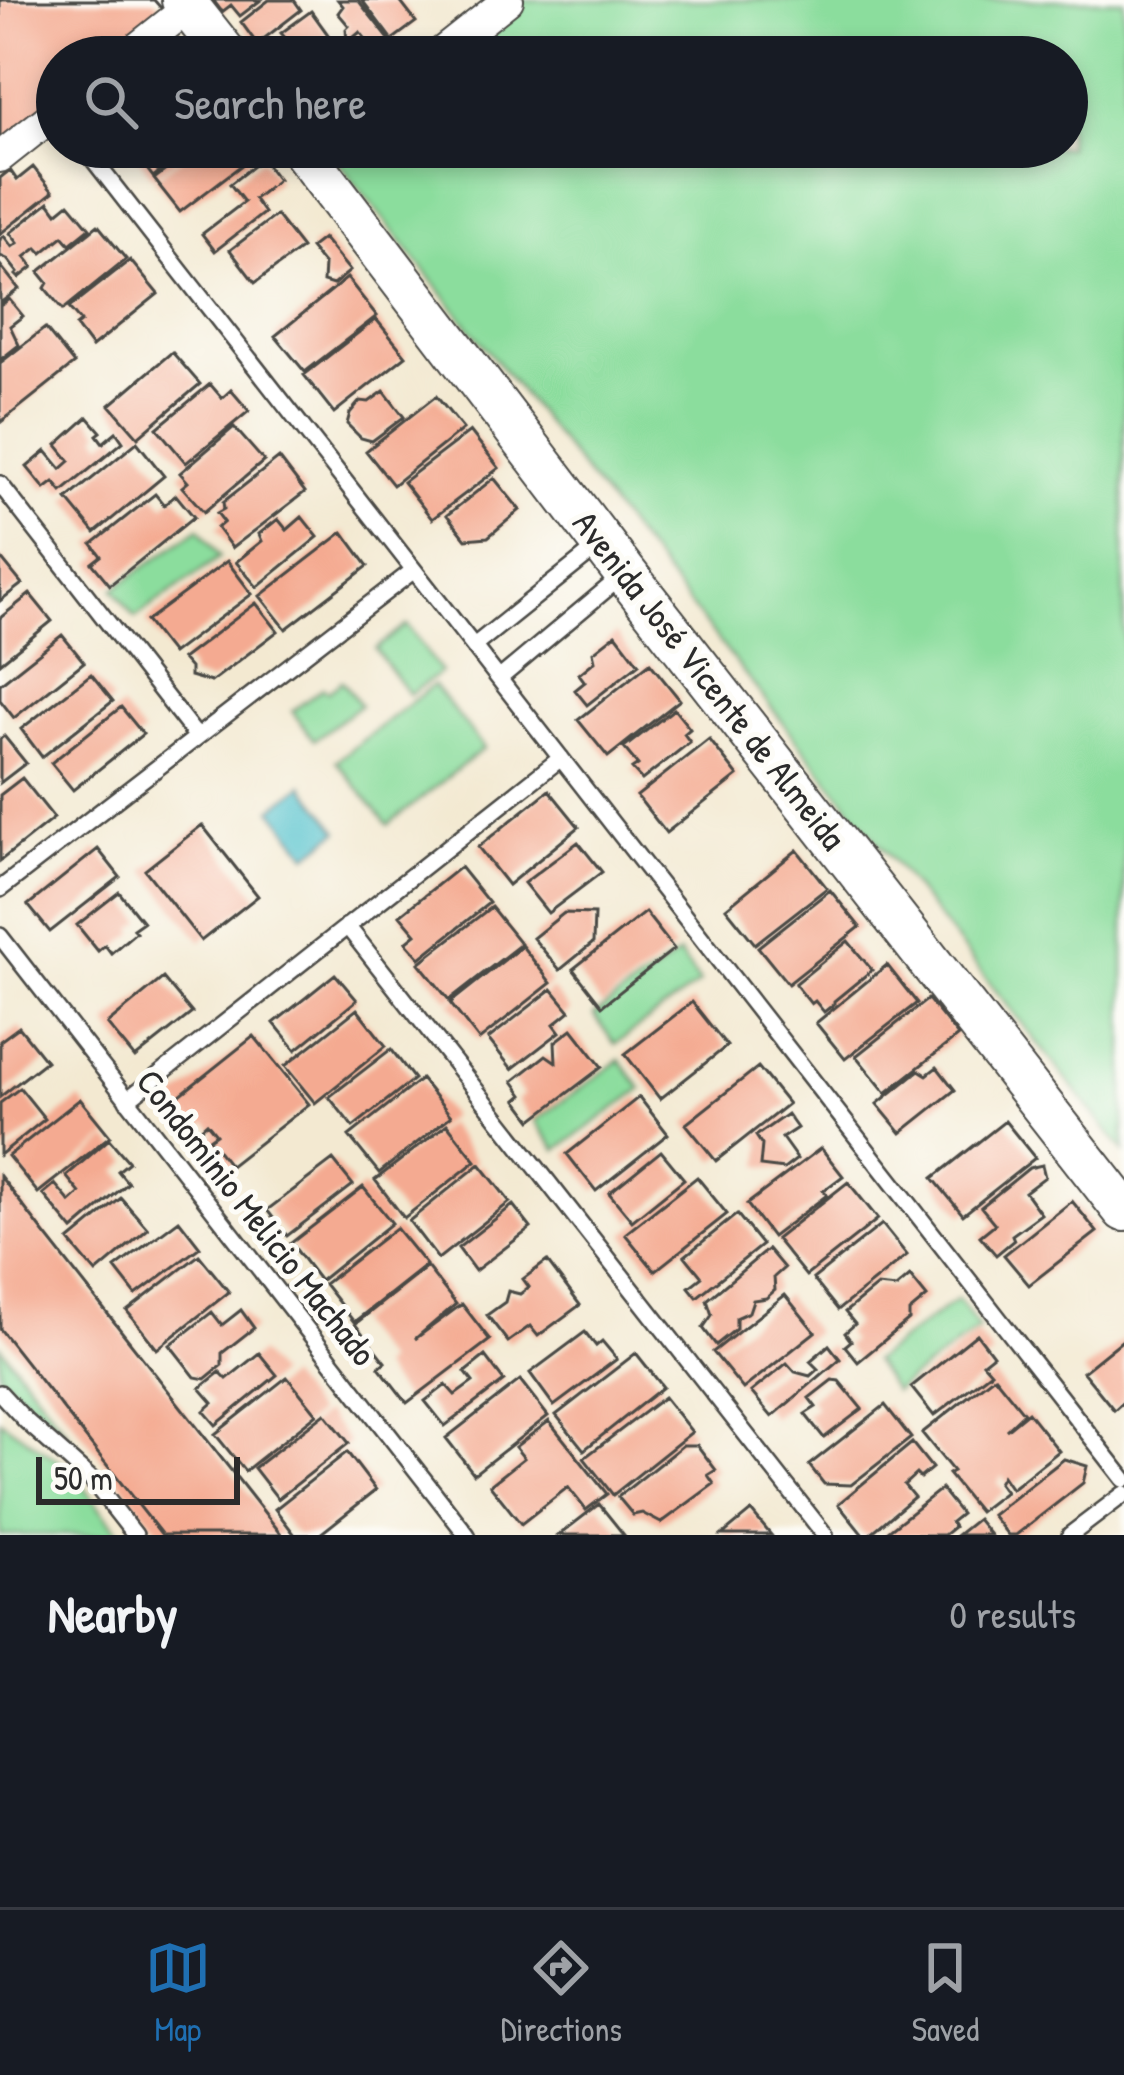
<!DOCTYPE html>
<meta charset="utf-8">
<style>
:root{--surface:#171b24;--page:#242831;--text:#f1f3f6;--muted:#9ea1a6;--line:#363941;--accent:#1f6fb2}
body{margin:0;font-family:"Patrick Hand",sans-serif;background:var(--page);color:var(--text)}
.scale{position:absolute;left:36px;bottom:30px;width:204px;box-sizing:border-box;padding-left:12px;border:6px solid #2b2b2b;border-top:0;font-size:33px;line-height:42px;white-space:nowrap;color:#2b2b2b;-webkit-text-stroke:9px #fdfcf7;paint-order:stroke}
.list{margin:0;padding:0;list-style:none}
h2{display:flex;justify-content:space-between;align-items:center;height:156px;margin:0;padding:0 48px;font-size:51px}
h2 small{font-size:39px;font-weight:400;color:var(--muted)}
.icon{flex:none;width:66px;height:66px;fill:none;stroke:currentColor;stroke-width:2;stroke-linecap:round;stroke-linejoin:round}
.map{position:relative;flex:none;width:1124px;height:1535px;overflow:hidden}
.search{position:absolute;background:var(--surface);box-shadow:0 6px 18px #0003;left:36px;right:36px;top:36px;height:132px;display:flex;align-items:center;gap:30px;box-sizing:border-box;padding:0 42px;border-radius:66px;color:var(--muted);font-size:45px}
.sheet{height:372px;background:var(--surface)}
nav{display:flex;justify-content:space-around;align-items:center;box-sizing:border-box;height:168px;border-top:3px solid var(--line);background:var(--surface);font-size:33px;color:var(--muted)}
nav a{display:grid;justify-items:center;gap:6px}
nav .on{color:var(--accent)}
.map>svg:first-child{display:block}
</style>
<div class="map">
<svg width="1124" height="1535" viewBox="0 0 1124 1535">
<rect width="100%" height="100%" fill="#fdfcf7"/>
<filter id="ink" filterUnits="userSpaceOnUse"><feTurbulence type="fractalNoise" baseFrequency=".00833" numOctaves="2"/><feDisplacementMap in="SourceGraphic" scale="24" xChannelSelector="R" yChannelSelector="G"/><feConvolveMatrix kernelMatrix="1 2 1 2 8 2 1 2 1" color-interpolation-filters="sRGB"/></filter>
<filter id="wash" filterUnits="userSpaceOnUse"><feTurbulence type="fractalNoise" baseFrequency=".004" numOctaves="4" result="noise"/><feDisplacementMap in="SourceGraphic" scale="48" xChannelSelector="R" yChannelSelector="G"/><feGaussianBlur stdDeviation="2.7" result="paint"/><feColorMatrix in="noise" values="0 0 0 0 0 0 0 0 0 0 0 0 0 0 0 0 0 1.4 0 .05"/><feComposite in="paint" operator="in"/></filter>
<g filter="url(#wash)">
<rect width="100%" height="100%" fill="#f3e9d1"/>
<path fill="#8bdd9d" stroke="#5b8464" stroke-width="3" d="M521 0H1124V1152L328 149 1067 147V57H447Z
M199 528 220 557 135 618 114 589Z
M407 625 441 672 409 695 375 649Z
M342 681 360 705 314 740 292 711 323 688 327 692Z
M433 685 484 748 388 825 336 761Z
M679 954 700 983 615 1044 594 1015Z
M620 1060 642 1089 557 1150 535 1121Z
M958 1299 979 1329 894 1391 873 1361Z
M0 1346 72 1439 0 1375Z
M0 1420 69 1468 121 1535H0Z"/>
<path fill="#55c2cd" stroke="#40767c" stroke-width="3" d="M303 785 339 831 308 855 272 809Z"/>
<g id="blocks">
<path fill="#f4aa91" d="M0 0H154L167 15 115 57H57V103L0 149Z
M213 0H261L240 16 231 5 222 12Z
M269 0H294L301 10 257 44 241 22Z
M338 0H358L392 43 378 54 360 32 347 43 346 29 349 26 338 13 343 6Z
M362 0H399L416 22 392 40Z
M311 11 329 36 300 57H287L279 46 287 40 281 33Z
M336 38 351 57H311Z
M130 147H192L153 177Z
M196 147H249L255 155 180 212 154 179Z
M262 159 278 180 254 199 264 213 215 251 202 234 244 202 230 184Z
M33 167 53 192 0 234V178L10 170 17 180Z
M49 202 57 213 69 203 90 228 70 244 63 236 42 253 37 248 25 257 33 267 19 278 16 275 18 273 7 259 0 256V239L4 236 12 247 18 243 10 233Z
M276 215 302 248 255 283 230 250Z
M98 225 126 259 63 310 45 288 48 283 39 272Z
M323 238 350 271 333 285 323 282 324 265 310 248Z
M130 260 158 294 92 347 76 326 81 322 69 308Z
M0 265 19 289 0 303Z
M347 278 377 316 305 372 275 336Z
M9 299 23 316 10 326 19 345 0 360V306Z
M376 319 406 356 334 413 304 375Z
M45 328 74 364 0 423V363Z
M172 352 200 384 138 437 110 405Z
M210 384 222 398 231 390 249 411 186 463 157 428Z
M384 391 404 417 372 441 361 438 347 424 350 413 360 401 369 402Z
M436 396 463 429 393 485 366 451Z
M88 417 101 432 97 435 103 443 116 432 123 442 62 492 54 482 45 489 27 467 46 451 61 469 70 461 57 445Z
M234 427 264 461 204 512 182 487 188 482 180 473Z
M470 431 499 468 432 519 403 482Z
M137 442 164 476 95 533 67 499Z
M279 458 305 492 232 548 217 528 224 522 217 513 224 509 223 502Z
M494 478 520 510 488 537 466 539 447 515Z
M155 494 164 505 176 495 194 517 110 585 92 563 101 556 92 544Z
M302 517 318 537 257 587 236 562 262 541 259 534 278 519 287 530Z
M343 532 368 566 286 629 260 596Z
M0 557 22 584 0 601Z
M227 561 252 594 172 654 146 621Z
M30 594 52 621 0 663V618Z
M256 603 278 631 211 682 190 676V668L182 659Z
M616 634 639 664 587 705 575 690 585 682 579 674 595 661 593 652Z
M62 635 84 662 14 718 0 700V684Z
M650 663 680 700 608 757 578 720Z
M91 674 113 701 42 757 21 729Z
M121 707 143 734 73 790 51 763Z
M674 709 690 729 684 734 690 742 642 780 632 769 638 765 624 748Z
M4 736 26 763 0 783V739Z
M709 739 738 776 666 833 637 796Z
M22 778 54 818 0 861V795Z
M549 790 579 827 508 885 478 847Z
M202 825 258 896 201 941 145 870Z
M578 842 602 872 548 913 524 883Z
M98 849 120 877 50 932 28 905Z
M797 850 827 888 755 944 726 908Z
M460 867 489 903 420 958 406 942 416 934 400 915Z
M830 890 860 927 788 984 758 947Z
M119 892 143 922 133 929 136 932 111 953 105 945 98 951 77 925Z
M491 907 521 944 449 1000 419 963Z
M645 912 674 949 602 1006 573 969Z
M564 913 594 914 593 943 560 970 533 938Z
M848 941 872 970 834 1001V1004L824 1012 815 1001 811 1004 795 984Z
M522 946 551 983 479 1040 450 1003Z
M887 965 917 1003 845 1059 816 1023Z
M335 974 357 1000 296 1050 274 1023Z
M163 978 192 1013 135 1058 107 1024Z
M552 989 570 1011 554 1024 560 1032 512 1069 488 1039Z
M928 999 958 1036 886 1093 856 1056Z
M692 1002 727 1046 660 1099 625 1054Z
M357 1009 386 1046 315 1103 285 1066Z
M19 1027 46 1061 0 1097V1041Z
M572 1029 602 1067 532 1120 517 1100 523 1095 513 1081 546 1055 556 1062 555 1042Z
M254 1036 309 1104 230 1166 209 1139 216 1134 207 1123 199 1130 175 1099Z
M391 1049 414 1079 353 1127 329 1097Z
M758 1067 788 1104 716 1161 686 1124Z
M937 1067 955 1090 901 1133 877 1104 919 1070 927 1075Z
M421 1079 451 1116 379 1173 349 1136Z
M20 1088 45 1119 0 1155V1103Z
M639 1097 668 1134 596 1191 567 1154Z
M80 1099 110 1136 38 1193 8 1156Z
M787 1114 797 1128 782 1138 797 1159 784 1169 760 1166 762 1145 756 1136Z
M1005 1121 1035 1158 963 1215 933 1178Z
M447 1124 476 1161 404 1218 375 1180Z
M109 1139 129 1162 118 1171 128 1183 73 1230 43 1194 55 1184 70 1202 80 1193 66 1176Z
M821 1148 843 1176 823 1191 827 1195 772 1237 747 1204Z
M661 1151 684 1179 632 1221 609 1193Z
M333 1160 353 1185 287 1236 267 1210Z
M480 1164 510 1202 438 1259 409 1221Z
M1042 1165 1045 1177 1025 1192 1041 1214 1012 1235 1014 1240 996 1255 980 1236 995 1224 981 1207 1029 1168Z
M0 1176 44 1233 282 1535H162L0 1329Z
M697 1177 727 1214 655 1271 625 1234Z
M848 1182 878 1219 806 1276 776 1239Z
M363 1187 392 1223 320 1281 291 1243Z
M121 1198 148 1229 96 1273 69 1241Z
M1072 1201 1097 1232 1029 1285 1004 1255Z
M513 1205 531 1228 475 1271 458 1248Z
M737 1214 762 1245 697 1297 689 1287 702 1277 685 1256Z
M179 1220 200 1247 136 1295 115 1268Z
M882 1224 907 1255 838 1310 813 1279Z
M396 1228 426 1265 354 1322 324 1284Z
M768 1249 784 1268 774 1277 775 1290 766 1298 753 1300 749 1312 736 1318V1329L716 1345 703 1328 712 1315 707 1300Z
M199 1255 229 1292 157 1349 127 1311Z
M547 1261 580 1305 538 1336 530 1326 508 1342 487 1315 505 1302 508 1291 520 1294 529 1287 523 1279Z
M427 1267 456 1304 415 1339 462 1304 490 1340 407 1403 379 1367 385 1362 355 1324Z
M910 1276 927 1297 909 1312V1320L858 1362 845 1346 851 1341 845 1333 855 1324 845 1312 877 1286 896 1288Z
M785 1295 815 1332 743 1389 713 1352Z
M241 1310 254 1328 222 1353V1365L205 1379 195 1377 170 1345 212 1312 222 1325Z
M585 1332 596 1346 602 1341 617 1359 554 1406 530 1373Z
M977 1334 993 1355 983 1363 991 1372 934 1416 911 1387Z
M1124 1339V1401L1114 1410 1083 1372Z
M829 1345 840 1359 772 1417 751 1392 787 1363 795 1372 810 1376 818 1369 810 1361Z
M259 1353 277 1375 216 1425 204 1411 213 1403 200 1388 220 1372 227 1379Z
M636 1353 663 1387 584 1450 556 1415Z
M485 1356 504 1381 445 1426 425 1401 446 1385 455 1395 473 1382 465 1372Z
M994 1376 1024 1413 1006 1430 1028 1412 1059 1451 1011 1489 1002 1476 998 1483 1005 1492 979 1512 948 1474 953 1471 922 1433Z
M287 1377 317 1414 245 1471 215 1434Z
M520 1380 548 1416 474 1474 446 1438Z
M832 1380 839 1381 862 1409 824 1438 805 1414 816 1407 809 1398Z
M664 1397 692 1432 613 1495 584 1458Z
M885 1405 911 1438 851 1485 824 1484 809 1465Z
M325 1413 349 1443 278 1499 254 1468Z
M549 1421 607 1494 586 1510 568 1487 521 1524 490 1485 524 1458 515 1447Z
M912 1443 932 1468 920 1478 916 1474 904 1485 914 1497 869 1535H863L838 1504Z
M683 1445H697L716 1470 708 1475 714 1484 661 1523 642 1513 633 1515 618 1497Z
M347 1452 376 1490 319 1535H295L275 1509Z
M1064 1459 1087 1466 1083 1483 1016 1535H1008L992 1515Z
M941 1489 961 1514 951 1522 954 1527 944 1535H883Z
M599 1504 624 1535H559Z
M751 1511 771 1535H722Z
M977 1519 990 1535H957Z"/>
</g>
</g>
<g filter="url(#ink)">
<use href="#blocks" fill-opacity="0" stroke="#494844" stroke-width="3"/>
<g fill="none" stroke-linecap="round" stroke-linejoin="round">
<g stroke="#494844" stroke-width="20">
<path id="lane" d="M89 154 1124 1479
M0 484 197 737
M474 646 600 545
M500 678 622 576
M0 889 414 570
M347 926 825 1535
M0 936 467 1535
M127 1100 561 758
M0 1393 26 1421 91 1479 135 1535
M1070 1535 1124 1494"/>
</g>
<g stroke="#494844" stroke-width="34">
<path id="street" d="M126 57 189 7
M436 57 508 0
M0 157 57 112"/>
</g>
<g stroke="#494844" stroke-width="46">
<path id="secondary" d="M183 0 228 57
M300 147 625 573 1124 1210"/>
</g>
<use href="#lane" stroke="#fff" stroke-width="15"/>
<use href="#street" stroke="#fff" stroke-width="30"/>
<use href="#secondary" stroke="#fff" stroke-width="42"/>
</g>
</g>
<g text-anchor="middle" stroke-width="10" stroke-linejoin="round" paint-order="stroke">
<g font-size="36" fill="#2b2b2b" stroke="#fdfcf7">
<text transform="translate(710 680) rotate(52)" y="13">Avenida José Vicente de Almeida</text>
<text transform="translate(257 1217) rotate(52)" y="13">Condominio Melicio Machado</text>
</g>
</g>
</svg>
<div class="scale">50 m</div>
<div class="search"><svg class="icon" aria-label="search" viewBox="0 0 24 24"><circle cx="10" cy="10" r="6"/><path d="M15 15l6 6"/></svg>Search here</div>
</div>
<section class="sheet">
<h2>Nearby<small>0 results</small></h2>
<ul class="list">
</ul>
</section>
<nav>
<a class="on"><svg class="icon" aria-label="map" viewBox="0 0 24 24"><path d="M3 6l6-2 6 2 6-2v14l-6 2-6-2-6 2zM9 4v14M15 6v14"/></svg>Map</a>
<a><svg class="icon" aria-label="directions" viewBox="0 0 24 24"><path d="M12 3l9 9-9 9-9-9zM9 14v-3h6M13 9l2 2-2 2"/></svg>Directions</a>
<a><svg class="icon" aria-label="saved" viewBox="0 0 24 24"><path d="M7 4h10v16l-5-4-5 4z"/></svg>Saved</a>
</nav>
